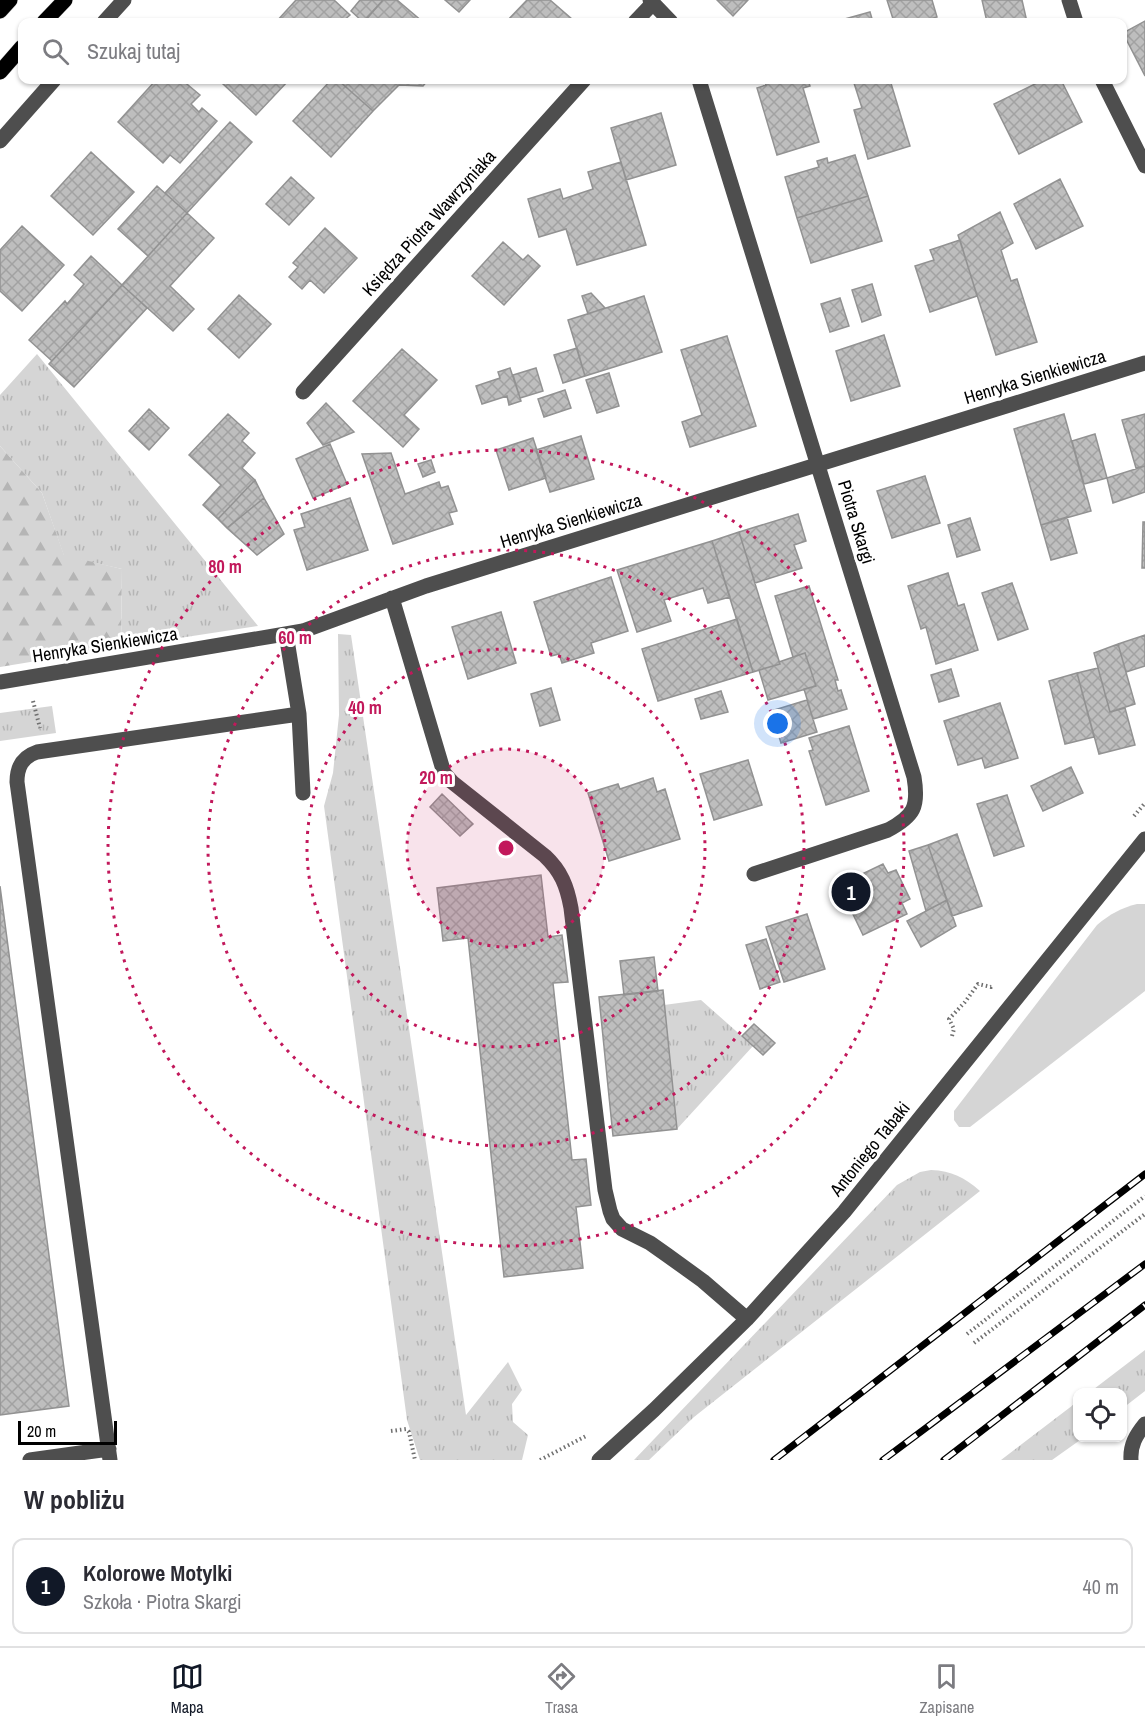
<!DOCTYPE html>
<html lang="pl">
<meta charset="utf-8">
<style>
:root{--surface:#fff;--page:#f2f2f3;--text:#2b2b33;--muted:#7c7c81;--line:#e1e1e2;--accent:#111827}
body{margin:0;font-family:"Archivo Narrow",sans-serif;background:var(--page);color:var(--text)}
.controls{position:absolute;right:18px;bottom:18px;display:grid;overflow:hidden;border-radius:12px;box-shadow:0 2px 4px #0004}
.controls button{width:54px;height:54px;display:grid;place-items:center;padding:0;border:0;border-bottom:2px solid var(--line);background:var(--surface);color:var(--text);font:30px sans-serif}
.scale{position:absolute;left:18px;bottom:15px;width:99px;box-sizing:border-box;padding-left:6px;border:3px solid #000;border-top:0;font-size:16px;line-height:21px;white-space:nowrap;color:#000;-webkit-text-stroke:4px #fff;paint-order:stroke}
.you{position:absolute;left:778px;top:724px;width:21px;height:21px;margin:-15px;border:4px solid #fff;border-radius:50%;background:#1a73e8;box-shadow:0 0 0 9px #1a73e833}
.badge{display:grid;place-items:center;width:39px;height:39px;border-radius:50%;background:var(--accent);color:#fff;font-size:20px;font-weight:700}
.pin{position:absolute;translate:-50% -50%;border:3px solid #fff;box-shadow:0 2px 6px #0006}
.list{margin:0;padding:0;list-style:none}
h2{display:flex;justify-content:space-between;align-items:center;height:78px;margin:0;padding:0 24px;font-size:26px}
h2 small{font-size:20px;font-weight:400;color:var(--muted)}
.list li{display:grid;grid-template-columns:39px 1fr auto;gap:18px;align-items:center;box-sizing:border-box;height:96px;margin:0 12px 12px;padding:0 12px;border:2px solid var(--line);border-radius:12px}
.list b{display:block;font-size:22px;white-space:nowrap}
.list p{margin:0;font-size:20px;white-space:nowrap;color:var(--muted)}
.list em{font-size:20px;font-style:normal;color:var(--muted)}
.icon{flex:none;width:33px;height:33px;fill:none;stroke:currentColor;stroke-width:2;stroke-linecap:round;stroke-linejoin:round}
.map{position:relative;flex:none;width:1145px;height:1460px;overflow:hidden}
.search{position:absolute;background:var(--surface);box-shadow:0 2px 4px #0004;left:18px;right:18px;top:18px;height:66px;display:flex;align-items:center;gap:15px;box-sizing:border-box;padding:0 21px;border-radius:12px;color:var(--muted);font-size:22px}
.sheet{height:186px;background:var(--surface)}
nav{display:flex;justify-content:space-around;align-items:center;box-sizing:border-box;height:84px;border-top:2px solid var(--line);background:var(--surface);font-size:16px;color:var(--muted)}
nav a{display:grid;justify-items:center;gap:3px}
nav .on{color:var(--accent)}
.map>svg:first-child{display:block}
</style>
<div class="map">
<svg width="1145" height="1460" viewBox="0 0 1145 1460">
<defs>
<pattern id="grass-tufts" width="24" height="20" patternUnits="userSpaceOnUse" patternTransform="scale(1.5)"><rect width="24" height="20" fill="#d5d5d5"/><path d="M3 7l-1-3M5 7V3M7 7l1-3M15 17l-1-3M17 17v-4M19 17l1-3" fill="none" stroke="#b5b5b5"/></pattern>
<pattern id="forest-firs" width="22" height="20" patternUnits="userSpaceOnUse" patternTransform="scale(1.5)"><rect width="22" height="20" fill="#d5d5d5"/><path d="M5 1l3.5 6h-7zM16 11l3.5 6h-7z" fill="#b5b5b5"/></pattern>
<pattern id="building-cross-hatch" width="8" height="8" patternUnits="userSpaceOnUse" patternTransform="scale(1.5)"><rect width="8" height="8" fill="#bebebe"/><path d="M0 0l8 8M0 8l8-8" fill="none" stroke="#a2a2a2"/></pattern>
</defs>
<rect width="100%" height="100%" fill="#fff"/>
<path fill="url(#grass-tufts)" d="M37 354 258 626 121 647 122 569 64 556 42 493 0 446V395Z
M338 634 351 635 466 1415 508 1362 522 1390 512 1404 513 1422 528 1435 522 1460H420L407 1420 324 806 333 773 339 715Z
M52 706 56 733 0 741V713Z
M701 1000 753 1046 677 1129 664 1005Z
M931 1170C952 1171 964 1177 980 1191L694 1417 649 1460H634L897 1185 920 1172Z
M1145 1350V1391L1123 1408 1122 1392H1090Z
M1077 1402 1078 1438H1083L1052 1460H1001Z"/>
<path fill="url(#forest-firs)" d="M0 446 42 493 64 555 122 569 121 647 0 667Z"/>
<path fill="#d5d5d5" d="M1137 904H1145V991L970 1127H959L954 1120V1111L1097 925C1110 914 1121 908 1137 904Z"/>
<path fill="url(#building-cross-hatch)" stroke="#929292" stroke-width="1.5" d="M296 0H334L350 15 342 22H276Z
M360 0H383L363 22 351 11Z
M383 0H397L423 22H364Z
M445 0H470L459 12Z
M527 0H550L573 20 570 22H506Z
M717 0H748L733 16Z
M887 0H932L937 17 920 22H894Z
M982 0H1022L1027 22H987Z
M870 12 873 22H834Z
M1145 21V76L1123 33Z
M156 80H182L200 95 191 104 199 112 202 108 217 121 180 163 170 155 163 163 118 122Z
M224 80H289L256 115 221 82Z
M331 80H338L373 111 331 157 293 121Z
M338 80H428L423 86 399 85 373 111Z
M764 80H808L810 86 803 88 819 142 777 155 757 88 766 85Z
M853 80H890L910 146 868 159 854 110 862 108Z
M1043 80H1061L1082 122 1019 154 994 104Z
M661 113 676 165 626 180 611 128Z
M230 122 252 142 187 213 165 193Z
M91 152 134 192 93 235 51 196Z
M855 155 868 196 797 218 785 177 819 167 817 161 827 158 828 163Z
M621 162 646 245 577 265 566 229 539 237 528 199 560 189 563 199 593 189 588 172Z
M291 177 314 198 289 225 266 204Z
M1060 179 1083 226 1036 249 1014 204Z
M157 186 187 213 148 256 118 229Z
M868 196 882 241 811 263 797 218Z
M1000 212 1013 243 1001 250 1011 281 1017 279 1037 342 996 355 958 235Z
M187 213 214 238 170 286 194 309 173 331 122 285Z
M22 226 64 265 22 311 0 291V250Z
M325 228 357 258 324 293 310 280 302 289 289 277 298 267 293 263Z
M960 240 977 296 930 312 915 266 934 260 930 250Z
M503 242 523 260 528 255 540 266 504 305 472 276Z
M91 256 122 285 52 361 29 340 65 301 67 304 84 284 74 275Z
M872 284 881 315 862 322 852 290Z
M122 285 147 308 74 387 49 364Z
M591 293 605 308 588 314 582 296Z
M239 295 271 324 239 358 208 329Z
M644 296 662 352 585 376 568 320Z
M840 298 849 326 830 332 821 304Z
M884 335 900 386 851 401 836 351Z
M727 336 756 426 690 447 682 422 702 415 681 350Z
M577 348 585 376 563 383 554 355Z
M402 349 437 380 404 415 419 429 403 447 353 401Z
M510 368 521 401 509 405 507 396 482 404 476 386 500 378 498 372Z
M536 368 543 391 520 398 513 375Z
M609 373 619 406 597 413 586 380Z
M565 390 571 408 544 417 538 399Z
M326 403 354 432 323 445 307 423Z
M149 409 169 428 149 450 129 431Z
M228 414 249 433 242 441 255 453 242 468 255 480 218 519 203 505 221 485 189 455Z
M1064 414 1091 511 1041 525 1014 429Z
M1145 414V466L1136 468 1122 420Z
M1095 434 1107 478 1084 484 1072 441Z
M581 436 594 479 550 492 536 450Z
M533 438 546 478 509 490 496 450Z
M330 444 347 484 313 498 296 459Z
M391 453 405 494 439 482 441 488 448 486 457 511 449 513 453 524 393 544 362 454Z
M431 460 435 472 423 477 418 464Z
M1145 466V492L1113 503 1107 478Z
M925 476 940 523 892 538 877 491Z
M255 480 264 498 227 528 218 519Z
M264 498 284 534 257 555 227 528Z
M350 498 368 550 307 570 294 530 305 527 301 514Z
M798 514 806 541 794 545 802 568 755 583 739 532Z
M1067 517 1077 553 1051 560 1041 525Z
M970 518 980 550 957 557 948 525Z
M1143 522H1145V568H1142Z
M739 532 780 664 753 672 712 541Z
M712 541 730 597 708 603 703 588 664 600 671 621 637 632 617 570Z
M948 573 958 606 964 604 978 650 936 664 926 627 921 629 908 586Z
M611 577 628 631 591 643 594 653 562 663 559 654 551 656 534 602Z
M1012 583 1028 629 998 640 982 593Z
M809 586 838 680H835L838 691 841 690 847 709 813 719 804 689 816 686 805 653 793 657 775 596Z
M501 612 516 663 468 679 452 627Z
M737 619 753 672 658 701 642 649Z
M1145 635V666L1126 672 1118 644Z
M1118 644 1135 704 1110 712 1094 653Z
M805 653 816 686 768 700 759 670 780 664 779 662Z
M1098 668 1110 712 1125 708 1135 745 1099 754 1077 673Z
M951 669 959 696 939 702 931 675Z
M1077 673 1094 737 1065 744 1049 681Z
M551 688 560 720 540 726 531 694Z
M721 691 728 712 701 719 695 699Z
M807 700 817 732 781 743 771 711Z
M1000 703 1018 758 985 768 982 758 958 765 944 721Z
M849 726 869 791 826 805 809 751 813 750 809 738Z
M748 760 762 805 714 820 700 774Z
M1071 767 1083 793 1043 811 1031 786Z
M653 778 657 792 665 789 680 839 609 861 588 793 618 784 620 789Z
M442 794 473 824 460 836 430 807Z
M1007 795 1024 846 994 856 977 804Z
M957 834 982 906 952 916 928 845Z
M928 845 947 900 926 911 909 851Z
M883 864 888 873 896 870 910 899 902 903 907 914 863 935 839 885Z
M541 875 548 937 562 935 568 982 553 983 572 1160 586 1159 591 1205 576 1207 583 1268 504 1277 468 938 443 941 437 888Z
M0 886 69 1406 0 1415Z
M947 900 956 926 921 947 907 921Z
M807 914 825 969 784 982 766 927Z
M766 939 780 982 760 989 746 945Z
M654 957 658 991 624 995 620 961Z
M663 990 677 1129 613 1136 599 997Z
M754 1024 775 1043 763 1055 742 1036Z"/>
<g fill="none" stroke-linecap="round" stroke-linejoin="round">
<g stroke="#dbdbdb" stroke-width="16">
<path id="major" d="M0 11 10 0
M44 22 65 0
M0 72 22 47"/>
</g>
<path stroke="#707070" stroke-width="4" stroke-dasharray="1.5 3" stroke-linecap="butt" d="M33 701 40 728
M1134 816 1145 803
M952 1036 954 1029 949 1019 965 1002 978 984 991 987 993 985
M967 1334 1145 1196
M974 1343 1145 1214
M391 1431 406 1429 409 1432 415 1460
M540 1460 586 1436"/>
<path stroke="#4e4e4e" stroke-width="15" d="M650 0 671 22
M1069 0 1076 22
M104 22 124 0
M635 22 653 3
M699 80 914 777C919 807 914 816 888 830L754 874
M1102 80 1145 166
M0 141 54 80
M303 392 584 80
M392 598 444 773 452 782 545 856C561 871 567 886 571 908L605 1190 610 1211 613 1219 622 1229 650 1243 667 1255 703 1281 747 1319
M286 634 299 714 303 793
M0 682 303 631 426 586 1145 363
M30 1460 109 1449
M110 1460 17 782C17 767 22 757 37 752L299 714
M599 1460 654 1410 747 1319 844 1212 1145 839
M1131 1460C1130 1445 1136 1435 1145 1424"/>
<use href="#major" stroke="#000" stroke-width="15"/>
<g stroke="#000" stroke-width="7">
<path id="rail" d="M774 1460 1145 1174
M883 1460 1145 1264
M944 1460 1145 1305"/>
</g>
<use href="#rail" stroke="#fff" stroke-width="4.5" stroke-dasharray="14" stroke-linecap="butt"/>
</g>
<circle cx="506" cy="848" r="99" fill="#c2185b" fill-opacity=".12"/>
<g fill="none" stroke="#c2185b" stroke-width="3" stroke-dasharray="3 6">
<circle cx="506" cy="848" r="99"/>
<circle cx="506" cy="848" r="199"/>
<circle cx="506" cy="848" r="298"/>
<circle cx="506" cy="848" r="398"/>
</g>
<g text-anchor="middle" stroke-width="6" stroke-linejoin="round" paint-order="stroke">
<g font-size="18" fill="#000" stroke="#fff">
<text transform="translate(429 223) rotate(-48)" y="6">Księdza Piotra Wawrzyniaka</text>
<text transform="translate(1035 377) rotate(-17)" y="6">Henryka Sienkiewicza</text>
<text transform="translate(571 521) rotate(-17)" y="6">Henryka Sienkiewicza</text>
<text transform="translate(856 522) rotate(73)" y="6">Piotra Skargi</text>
<text transform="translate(105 645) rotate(-9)" y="6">Henryka Sienkiewicza</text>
<text transform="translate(870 1149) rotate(-51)" y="6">Antoniego Tabaki</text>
</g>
</g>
<circle cx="506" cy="848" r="9" fill="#c2185b" stroke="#fff" stroke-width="3"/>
<g font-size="18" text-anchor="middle" font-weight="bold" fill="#c2185b" stroke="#fff" stroke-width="6" stroke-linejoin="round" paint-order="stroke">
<text x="225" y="573">80 m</text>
<text x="295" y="644">60 m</text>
<text x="365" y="714">40 m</text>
<text x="436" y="784">20 m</text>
</g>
</svg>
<div class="controls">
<button><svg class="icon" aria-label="locate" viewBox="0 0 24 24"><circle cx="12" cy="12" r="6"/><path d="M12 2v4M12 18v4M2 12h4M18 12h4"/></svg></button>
</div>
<div class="scale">20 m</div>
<div class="you"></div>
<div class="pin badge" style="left:851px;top:892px">1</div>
<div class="search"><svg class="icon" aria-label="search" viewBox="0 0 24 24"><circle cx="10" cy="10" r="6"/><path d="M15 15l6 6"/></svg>Szukaj tutaj</div>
</div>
<section class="sheet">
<h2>W pobliżu<small></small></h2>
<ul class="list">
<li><span class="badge">1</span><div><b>Kolorowe Motylki</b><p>Szkoła · Piotra Skargi</p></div><em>40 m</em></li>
</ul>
</section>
<nav>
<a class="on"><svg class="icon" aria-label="map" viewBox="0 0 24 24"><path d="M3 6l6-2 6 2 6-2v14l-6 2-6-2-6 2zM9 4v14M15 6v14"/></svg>Mapa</a>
<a><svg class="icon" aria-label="directions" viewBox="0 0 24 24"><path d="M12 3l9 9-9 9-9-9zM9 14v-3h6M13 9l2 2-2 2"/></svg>Trasa</a>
<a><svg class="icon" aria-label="saved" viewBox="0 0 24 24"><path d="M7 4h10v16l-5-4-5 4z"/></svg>Zapisane</a>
</nav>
